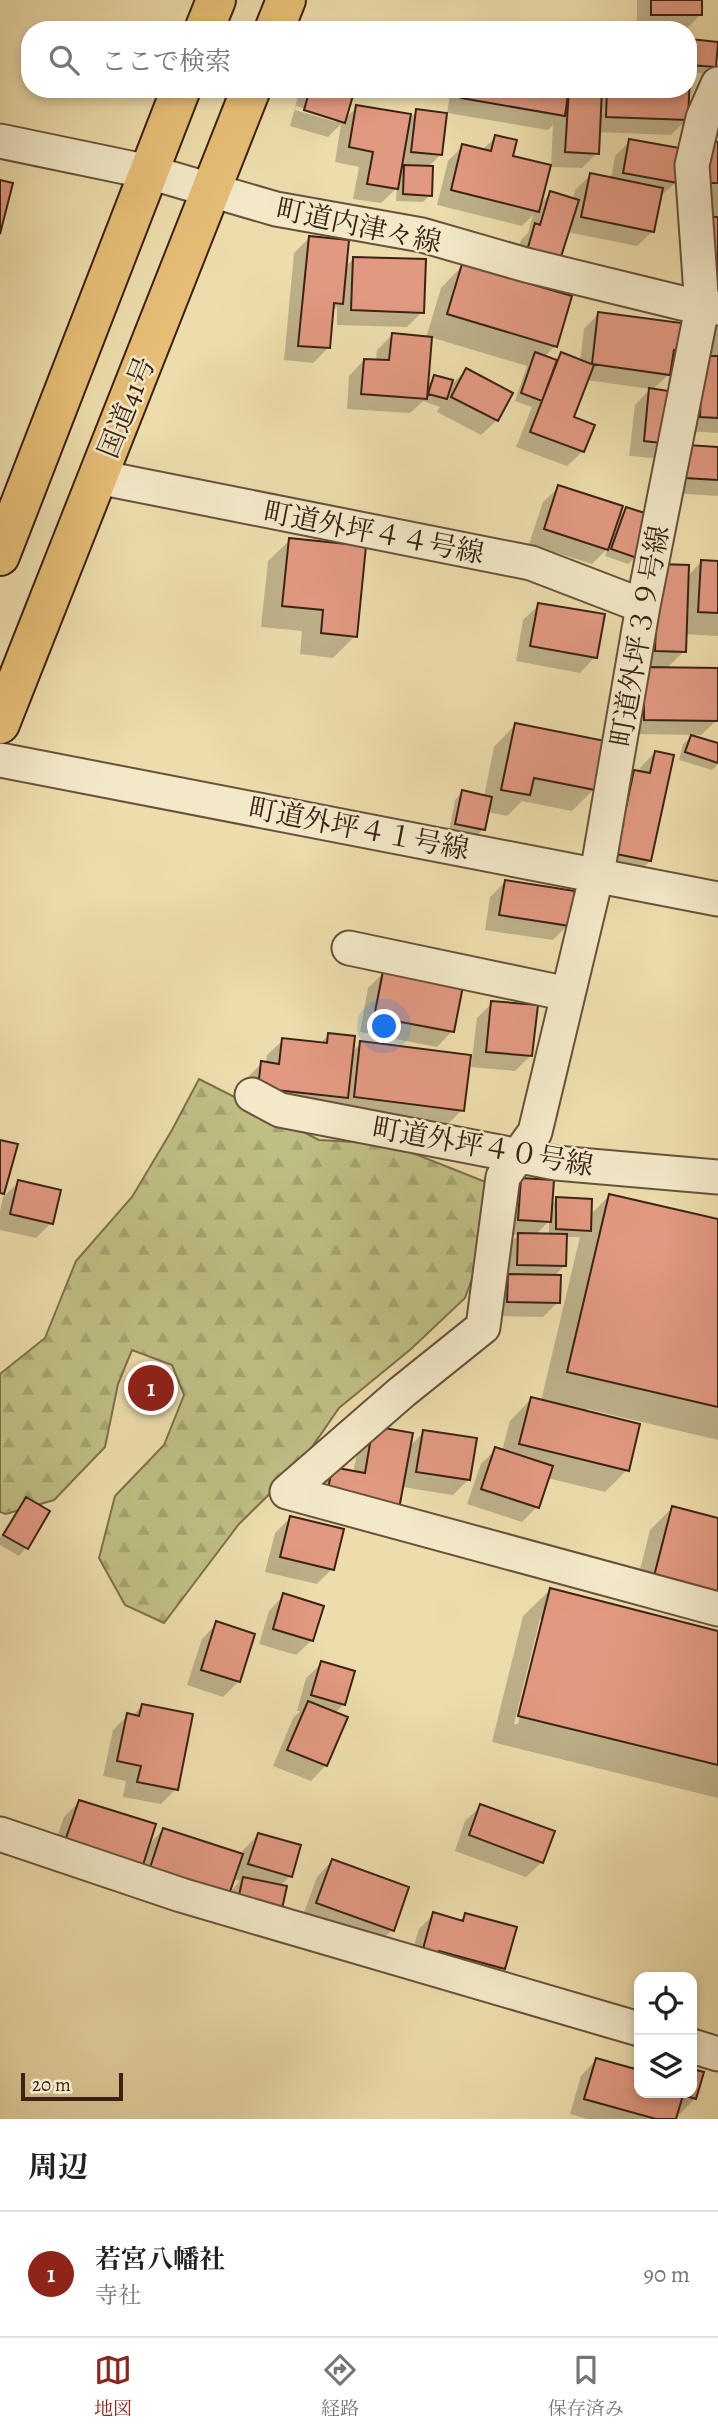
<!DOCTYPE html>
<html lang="ja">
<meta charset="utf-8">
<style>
:root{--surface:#fff;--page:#f2f2f2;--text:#222;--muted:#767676;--line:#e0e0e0;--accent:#8f2418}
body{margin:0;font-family:Alegreya,"Noto Serif JP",serif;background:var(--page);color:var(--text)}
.controls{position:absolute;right:21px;bottom:21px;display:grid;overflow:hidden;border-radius:14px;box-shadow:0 4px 10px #0003}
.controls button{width:63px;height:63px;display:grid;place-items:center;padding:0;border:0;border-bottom:2px solid var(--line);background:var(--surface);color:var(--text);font:35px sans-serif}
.scale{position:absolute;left:21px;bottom:18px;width:102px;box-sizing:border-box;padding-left:7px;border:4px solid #3b2215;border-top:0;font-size:19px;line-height:24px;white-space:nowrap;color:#3b2215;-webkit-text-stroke:5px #f3e9c9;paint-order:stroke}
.you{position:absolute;left:385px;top:1027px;width:24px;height:24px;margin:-18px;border:5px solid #fff;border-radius:50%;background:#1a73e8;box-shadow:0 0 0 10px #1a73e833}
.badge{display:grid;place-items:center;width:46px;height:46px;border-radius:50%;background:var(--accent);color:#fff;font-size:23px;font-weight:700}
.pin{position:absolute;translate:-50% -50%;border:4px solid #fff;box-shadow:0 2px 7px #0006}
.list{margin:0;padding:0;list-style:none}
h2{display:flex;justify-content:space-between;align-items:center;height:91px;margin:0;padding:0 28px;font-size:30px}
h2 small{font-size:23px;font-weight:400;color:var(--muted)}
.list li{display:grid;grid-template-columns:46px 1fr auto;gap:21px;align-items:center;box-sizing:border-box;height:126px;padding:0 28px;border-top:2px solid var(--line)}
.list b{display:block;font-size:26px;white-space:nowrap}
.list p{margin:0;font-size:23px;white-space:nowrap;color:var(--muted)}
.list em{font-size:23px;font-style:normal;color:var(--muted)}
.icon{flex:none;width:38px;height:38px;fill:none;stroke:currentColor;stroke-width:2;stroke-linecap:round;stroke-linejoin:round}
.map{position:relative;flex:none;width:718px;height:2119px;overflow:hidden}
.search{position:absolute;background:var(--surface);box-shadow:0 4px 10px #0003;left:21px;right:21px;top:21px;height:77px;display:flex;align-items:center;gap:18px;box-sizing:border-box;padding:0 24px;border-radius:28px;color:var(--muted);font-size:26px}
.sheet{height:217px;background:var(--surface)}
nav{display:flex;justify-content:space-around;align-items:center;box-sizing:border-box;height:98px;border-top:2px solid var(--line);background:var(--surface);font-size:19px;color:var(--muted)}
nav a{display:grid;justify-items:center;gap:4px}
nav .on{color:var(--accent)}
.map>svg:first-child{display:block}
</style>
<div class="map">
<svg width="718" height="2119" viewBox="0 0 718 2119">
<defs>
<pattern id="forest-firs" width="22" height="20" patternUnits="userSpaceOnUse" patternTransform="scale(1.75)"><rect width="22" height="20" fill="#bfbf84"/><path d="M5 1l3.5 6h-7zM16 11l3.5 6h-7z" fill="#a5a471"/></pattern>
</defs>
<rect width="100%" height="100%" fill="#edddac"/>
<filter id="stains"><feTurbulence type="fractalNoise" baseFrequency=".00286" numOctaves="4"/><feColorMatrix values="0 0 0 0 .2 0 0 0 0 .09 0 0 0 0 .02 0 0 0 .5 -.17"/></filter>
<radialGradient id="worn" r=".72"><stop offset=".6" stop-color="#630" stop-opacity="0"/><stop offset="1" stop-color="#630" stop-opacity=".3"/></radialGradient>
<path fill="url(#forest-firs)" stroke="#7d704c" stroke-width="2" d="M199 1079 319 1140 390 1144 488 1183 486 1241 465 1298 411 1349 339 1408 301 1463 239 1524 164 1623 125 1605 99 1558 115 1496 164 1445 184 1395 172 1365 132 1350 118 1384 105 1447 54 1500 6 1514 0 1512V1374L45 1338 76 1261 132 1197 172 1130Z"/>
<path fill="#0003" fill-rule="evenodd" d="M637 0H700V15L685 30 637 29Z
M690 41 714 67 707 74 688 72V43Z
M307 89H338L344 120 357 107 408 120 417 111 441 154 427 168 430 195 423 202 396 201 397 188 381 203 353 199 359 167 335 162 341 124 328 137 290 126 298 97ZM296 106 336 118V122L295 110Z
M451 89H553V93L561 94 566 89H688L687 119 671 135 598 132 597 153 582 168 551 167 553 125 548 130 447 113Z
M496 137 511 157 539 205 551 193 573 200 575 190 591 175 611 179 615 156 630 141 676 182 660 197 653 231 637 246 567 232 512 269 521 240 528 233 533 215 522 226 437 205 448 161 463 146 482 150Z
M718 143V302L713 198 692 197Z
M309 238 344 268 354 258 422 312 407 327 337 325V306L331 313 328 348 313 363 284 360 294 253Z
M462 266 555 346 544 357 555 361 561 354 580 362 584 329 599 313 683 351 670 365 668 375 652 390 668 443 653 458 629 456 635 405 650 389 587 380 572 418 583 451 567 466 516 447 532 407 515 401 527 366 430 337 427 385 435 377 449 387 466 370 497 420 481 435 437 412 440 407 423 401 410 413 347 409 349 376 364 360 376 361 377 350 392 335 426 338 441 288Z
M718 319V433L686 431 703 355Z
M718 449V496L671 493 673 462Z
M559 487 617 519 626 509 636 557 628 564 605 556 608 548 592 564 529 544 543 502Z
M290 540 355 636 333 658 300 654 302 631 261 627 268 561Z
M702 561 718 562V636L685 634 684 651 666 669 717 720 701 735 629 734 643 581 687 577Z
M539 605 595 657 580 673 516 661 523 620Z
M515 725 594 789 572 811 522 801 507 816 487 812 483 829 476 837 449 831 455 800 462 792 484 797 494 747Z
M691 737 718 745V764L712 770 679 760 683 744Z
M655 752 650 861 635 876 602 869 619 787 634 772 639 773 640 768Z
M505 882 568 925 553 940 485 930 490 897Z
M383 973 452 1031 437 1047 360 1032 368 988Z
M492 1003 530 1056 515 1071 471 1067 477 1018Z
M329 1035 351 1053 361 1043 462 1110 440 1132 243 1103 246 1079 262 1063 266 1064 267 1055 283 1040 319 1044Z
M521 1180 551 1206 557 1199 590 1215 610 1195 718 1221V1440L587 1409 586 1413 627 1470 605 1492 547 1478 537 1507 522 1522 467 1504 481 1464 496 1449 502 1451 510 1421 531 1399 541 1401 580 1237H565L564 1266 554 1276 558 1302 543 1317 493 1316 504 1250 518 1235H504L506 1196ZM549 1221V1236L535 1235Z
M19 1182 51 1223 36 1238 0 1230V1211L3 1197Z
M141 1374 158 1403 151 1411 126 1397 133 1381Z
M374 1428 409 1447 424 1432 469 1479 453 1495 402 1487 398 1508 318 1485 333 1469 353 1473 359 1443Z
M26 1499 48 1512 26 1548 19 1556 0 1545V1538L19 1507Z
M672 1508 718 1520 633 1597 650 1530Z
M290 1518 332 1569 317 1584 265 1572 275 1533Z
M550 1590 718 1633V1798L492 1742 523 1616ZM540 1619H544L518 1724H514Z
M284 1595 312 1640 296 1655 259 1644 269 1611Z
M217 1623 253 1635 238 1682 223 1697 187 1685 202 1639Z
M322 1663 353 1672 343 1705 334 1714 326 1765 311 1781 273 1766 293 1718 300 1711H297L306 1678Z
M142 1706 176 1789 161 1804 123 1797 126 1781 103 1776 113 1730 128 1715 132 1716Z
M79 1802 147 1846 163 1830 241 1855 243 1850 258 1835 290 1876 280 1886 279 1917 50 1859 64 1817ZM232 1879 240 1881 228 1894Z
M481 1806 542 1862 526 1877 455 1851 465 1821Z
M332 1861 392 1930 377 1945 302 1918 317 1877Z
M434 1914 459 1921 466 1915 503 1968 488 1984 405 1975 419 1929Z
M596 2060 634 2071 639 2066V2093H692V2071L702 2073 695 2098 680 2114 676 2113 675 2119H587L570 2114 581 2076Z"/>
<path fill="#e29981" stroke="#3b2215" stroke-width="2" d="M651 0H702V15H651Z
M690 39 718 42 716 67 688 65Z
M688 75H690L688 120 606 117 607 89H688Z
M310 89H345L354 92 345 123 304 110Z
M463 89H555V91L568 94 565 116 461 98Z
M569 89H602L599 154 565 152Z
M356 105 411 114 398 189 367 184 373 152 349 147Z
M416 109 447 113 442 155 411 152Z
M495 135 517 140 513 156 551 165 539 212 451 190 462 144 491 151Z
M629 139 685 149 678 183 623 173Z
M708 141 718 142V183H707Z
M404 165 433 166 432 196 403 194Z
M590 173 663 188 654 232 581 217Z
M0 180 13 183 0 234Z
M550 191 579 200 559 263 526 254 535 223 540 225Z
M704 217H718V288L708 289Z
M309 236 349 240 343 304 334 303 330 348 298 346Z
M353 257 426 259 424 313 351 310Z
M462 264 572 296 557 347 447 314Z
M598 312 689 324 685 352 674 350 670 375 592 364Z
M392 333 432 337 427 399 361 394 364 359 389 360Z
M535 352 557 360 542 401 521 393Z
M561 352 594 365 574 417 595 425 584 452 530 432Z
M702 356H718V418L700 417Z
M466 368 513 393 498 421 451 397Z
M434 375 453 380 447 399 428 394Z
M649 388 675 392 670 444 644 441Z
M687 445 718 447V480L685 478Z
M558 485 623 506 608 550 544 529Z
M626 507 651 515 637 558 611 549Z
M289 538 366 546 357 637 321 633 323 610 282 606Z
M701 560 718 561V613L698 612Z
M658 564 689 565 686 652 655 651Z
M538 603 605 614 597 658 530 646Z
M644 667 718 668V721L644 720Z
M515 723 605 741 595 790 534 778 530 795 501 790Z
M691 735 718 743V763L685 752Z
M655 751 674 755 651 861 616 854 634 770 650 773Z
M462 790 492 797 485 830 455 824Z
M505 880 575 891 570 926 499 915Z
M383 971 463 986 454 1032 374 1017Z
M491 1001 538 1005 532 1056 486 1052Z
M328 1033 355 1036 348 1098 258 1088 261 1061 279 1064 282 1038 327 1043Z
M360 1041 471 1055 464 1111 354 1097Z
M0 1140 18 1144 4 1194 0 1193Z
M521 1178 554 1180 551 1222 518 1220Z
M18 1180 61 1190 53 1224 10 1214Z
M609 1194 718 1219V1407L567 1372Z
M556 1197 592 1199 591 1231 556 1229Z
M518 1233 567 1234 566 1266 517 1265Z
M508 1274 561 1275 560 1303 507 1302Z
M140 1372 170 1386 160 1404 132 1390Z
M531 1397 640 1424 629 1471 519 1444Z
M373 1426 413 1433 399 1509 327 1496 332 1467 365 1473Z
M423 1430 477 1438 470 1480 416 1472Z
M495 1447 553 1466 539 1508 481 1489Z
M26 1497 50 1511 28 1549 3 1535Z
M672 1506 718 1518V1592L654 1576Z
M290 1516 344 1529 334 1570 280 1557Z
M550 1588 718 1631V1765L518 1716Z
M283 1593 324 1606 313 1641 273 1629Z
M216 1621 255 1634 240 1682 201 1670Z
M321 1661 355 1671 345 1705 311 1695Z
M308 1701 348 1717 327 1766 287 1750Z
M142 1704 193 1714 178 1790 137 1782 141 1766 117 1761 127 1713 139 1716Z
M79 1800 156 1824 142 1868 64 1844Z
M480 1804 555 1831 543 1863 469 1835Z
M163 1828 243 1854 226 1903 147 1877Z
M258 1833 301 1845 292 1877 248 1864Z
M332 1859 409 1887 394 1931 316 1903Z
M243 1877 287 1886 280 1918 236 1909Z
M433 1912 463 1921 465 1913 517 1927 505 1969 439 1951 435 1965 420 1960Z
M596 2058 639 2070V2093H692V2069L704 2072 696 2099 683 2095 676 2119H656L584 2099Z"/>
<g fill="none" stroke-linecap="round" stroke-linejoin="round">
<g stroke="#68513b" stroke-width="37">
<path id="minor" d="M0 141 149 172 276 209 422 235 526 265 702 308H718
M98 477 531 563 643 606
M0 760 718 899
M349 948 568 994
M252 1095 280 1110 556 1163 718 1177
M287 1492 402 1392 483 1327 503 1177 535 1132 597 874 643 606 702 308 692 165 703 118 718 84
M287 1492 718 1609
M0 1834 181 1895 639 2029
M692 2046 718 2054"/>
</g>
<g stroke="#3b2215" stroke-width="42">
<path id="highway" d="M204 30 216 0
M274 30 286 0
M0 556 181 89
M0 724 251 89"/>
</g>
<use href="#minor" stroke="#f3e9c9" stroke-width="33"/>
<use href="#highway" stroke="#e6be76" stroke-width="38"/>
</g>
<g text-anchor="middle" stroke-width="5" stroke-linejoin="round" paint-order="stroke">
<g font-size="28" fill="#3b2215" stroke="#f3e9c9">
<text transform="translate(359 225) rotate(12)" y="10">町道内津々線</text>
<text transform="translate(126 407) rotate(-68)" y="10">国道41号</text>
<text transform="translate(374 532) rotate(11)" y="10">町道外坪４４号線</text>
<text transform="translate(639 636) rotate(-80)" y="10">町道外坪３９号線</text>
<text transform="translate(359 828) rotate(11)" y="10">町道外坪４１号線</text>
<text transform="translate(483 1146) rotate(10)" y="10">町道外坪４０号線</text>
</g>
</g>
<rect width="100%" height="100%" filter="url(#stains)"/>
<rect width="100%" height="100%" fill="url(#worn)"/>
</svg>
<div class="controls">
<button><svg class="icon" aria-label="locate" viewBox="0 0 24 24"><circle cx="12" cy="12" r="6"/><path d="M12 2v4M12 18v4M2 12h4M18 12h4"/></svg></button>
<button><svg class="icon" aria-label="layers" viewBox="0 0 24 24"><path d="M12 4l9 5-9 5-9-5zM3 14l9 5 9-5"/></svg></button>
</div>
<div class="scale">20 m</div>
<div class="you"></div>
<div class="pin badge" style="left:151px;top:1388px">1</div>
<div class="search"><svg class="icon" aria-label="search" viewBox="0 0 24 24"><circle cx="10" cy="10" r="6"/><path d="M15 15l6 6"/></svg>ここで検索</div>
</div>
<section class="sheet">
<h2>周辺<small></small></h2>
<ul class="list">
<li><span class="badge">1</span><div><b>若宮八幡社</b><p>寺社</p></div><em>90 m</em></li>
</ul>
</section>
<nav>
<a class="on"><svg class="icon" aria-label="map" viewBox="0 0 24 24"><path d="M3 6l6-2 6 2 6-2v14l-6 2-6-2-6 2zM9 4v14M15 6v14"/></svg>地図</a>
<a><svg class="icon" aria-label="directions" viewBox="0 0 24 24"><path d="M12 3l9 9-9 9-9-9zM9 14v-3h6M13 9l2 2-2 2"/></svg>経路</a>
<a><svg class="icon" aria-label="saved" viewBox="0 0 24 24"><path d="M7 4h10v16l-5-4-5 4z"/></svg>保存済み</a>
</nav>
